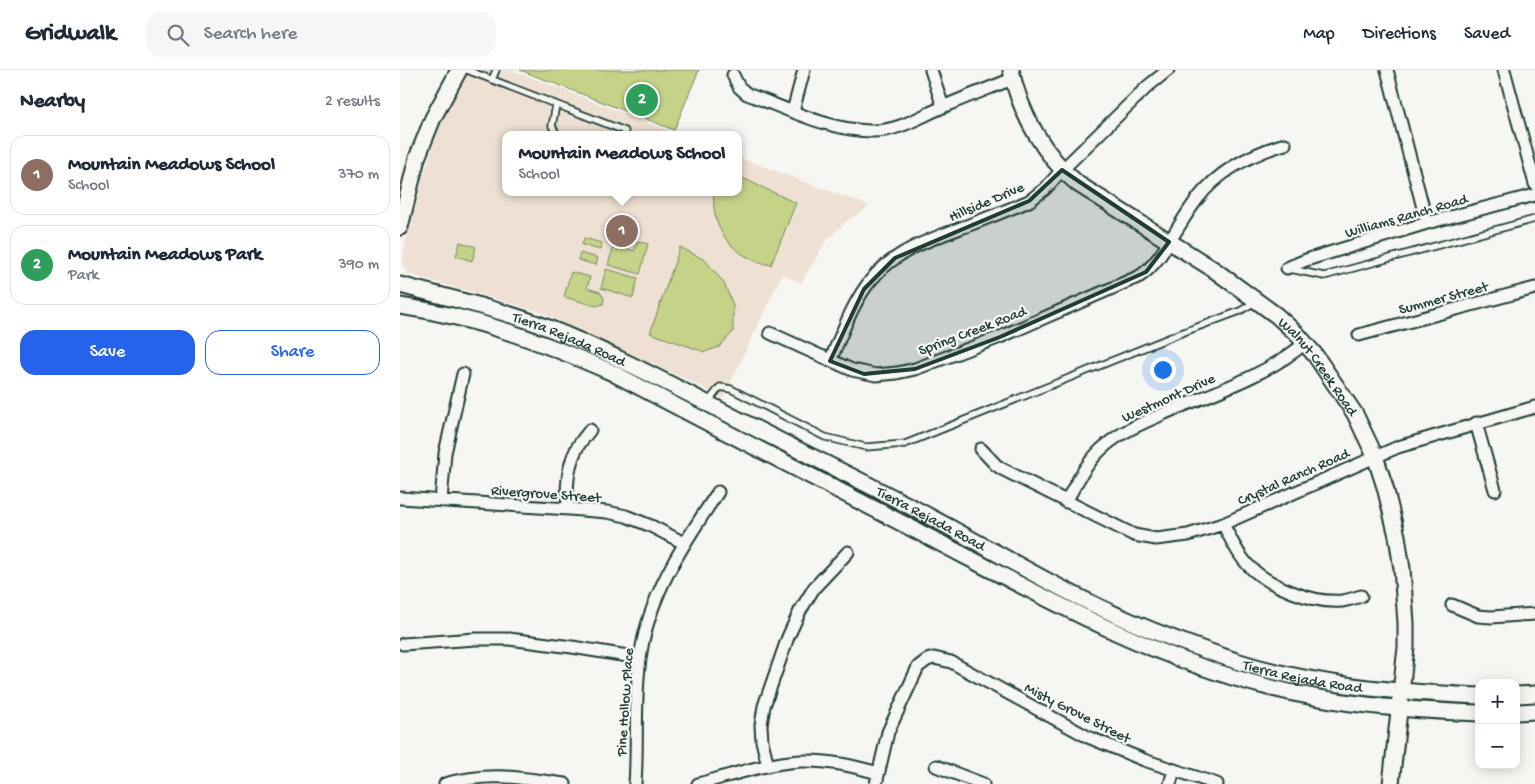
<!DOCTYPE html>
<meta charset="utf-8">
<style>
:root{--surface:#fff;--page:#f6f6f7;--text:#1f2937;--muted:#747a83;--line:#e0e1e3;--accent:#2563eb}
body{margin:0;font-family:"Gochi Hand",sans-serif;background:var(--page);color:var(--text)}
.controls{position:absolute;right:15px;bottom:15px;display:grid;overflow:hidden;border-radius:10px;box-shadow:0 2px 12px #0003}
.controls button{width:45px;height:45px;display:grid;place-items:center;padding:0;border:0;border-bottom:1px solid var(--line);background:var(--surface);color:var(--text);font:25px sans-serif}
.you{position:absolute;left:762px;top:299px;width:18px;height:18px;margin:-12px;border:4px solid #fff;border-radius:50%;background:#1a73e8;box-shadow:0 0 0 8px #1a73e833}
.badge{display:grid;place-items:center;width:32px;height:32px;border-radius:50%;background:var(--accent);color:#fff;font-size:16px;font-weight:700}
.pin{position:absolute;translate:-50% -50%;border:2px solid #fff;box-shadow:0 1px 5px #0006}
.popup{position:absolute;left:102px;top:61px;width:240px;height:65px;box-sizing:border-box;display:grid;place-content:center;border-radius:10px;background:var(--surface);filter:drop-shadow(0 1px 4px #0005);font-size:16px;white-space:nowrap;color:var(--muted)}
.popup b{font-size:19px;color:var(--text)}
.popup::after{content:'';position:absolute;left:50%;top:100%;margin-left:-10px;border:10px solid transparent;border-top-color:var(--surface)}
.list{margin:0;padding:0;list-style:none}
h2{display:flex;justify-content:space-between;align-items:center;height:65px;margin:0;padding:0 20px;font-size:21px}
h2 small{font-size:16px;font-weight:400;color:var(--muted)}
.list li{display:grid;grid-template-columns:32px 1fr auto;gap:15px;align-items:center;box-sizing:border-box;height:80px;margin:0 10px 10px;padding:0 10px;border:1px solid var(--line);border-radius:15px}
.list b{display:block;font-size:19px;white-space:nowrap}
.list p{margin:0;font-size:16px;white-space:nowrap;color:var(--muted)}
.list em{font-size:16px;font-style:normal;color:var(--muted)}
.actions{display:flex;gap:10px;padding:15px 20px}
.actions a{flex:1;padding:11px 0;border:1px solid var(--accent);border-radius:15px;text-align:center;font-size:18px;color:var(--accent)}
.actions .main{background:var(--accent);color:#fff}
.icon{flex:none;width:28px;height:28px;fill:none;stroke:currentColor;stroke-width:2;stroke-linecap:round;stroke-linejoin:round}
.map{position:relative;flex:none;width:1135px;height:714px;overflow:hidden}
header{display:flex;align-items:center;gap:30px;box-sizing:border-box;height:70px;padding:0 25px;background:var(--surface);border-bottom:1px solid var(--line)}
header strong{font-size:24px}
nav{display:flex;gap:28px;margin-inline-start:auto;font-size:18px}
.search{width:350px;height:45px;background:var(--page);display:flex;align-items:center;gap:12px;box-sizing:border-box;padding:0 18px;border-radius:15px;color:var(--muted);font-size:19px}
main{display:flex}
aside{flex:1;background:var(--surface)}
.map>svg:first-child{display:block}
</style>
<header>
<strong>Gridwalk</strong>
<div class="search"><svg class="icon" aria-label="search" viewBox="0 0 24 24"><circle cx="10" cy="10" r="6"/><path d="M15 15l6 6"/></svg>Search here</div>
<nav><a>Map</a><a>Directions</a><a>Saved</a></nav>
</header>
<main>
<aside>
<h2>Nearby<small>2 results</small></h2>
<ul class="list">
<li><span class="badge" style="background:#8d6e63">1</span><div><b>Mountain Meadows School</b><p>School</p></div><em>370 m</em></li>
<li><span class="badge" style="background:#2e9e5b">2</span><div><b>Mountain Meadows Park</b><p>Park</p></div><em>390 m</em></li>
</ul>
<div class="actions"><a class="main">Save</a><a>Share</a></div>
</aside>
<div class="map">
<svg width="1135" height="714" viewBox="0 0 1135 714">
<rect width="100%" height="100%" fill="#f6f6f2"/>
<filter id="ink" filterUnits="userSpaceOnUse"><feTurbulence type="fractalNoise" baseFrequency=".02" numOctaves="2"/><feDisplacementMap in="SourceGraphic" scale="10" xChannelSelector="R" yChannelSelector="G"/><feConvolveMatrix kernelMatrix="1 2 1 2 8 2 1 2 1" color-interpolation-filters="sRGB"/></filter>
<g filter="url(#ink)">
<path fill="#eee1d3" d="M63 0H112L280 65H106V122H338V87L470 136 447 151 426 171 401 213 382 204 323 329 296 314 138 241 8 204 3 196 4 178 13 138 39 57Z"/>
<path fill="#c4d387" stroke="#72885e" d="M120 0H299L274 60Z
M338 106 396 133 371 195C334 188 310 161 314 122H338Z
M184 168 202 173 200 180 182 175Z
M238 171 248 174 240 204 208 195 214 175 234 181Z
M60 172 76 177 72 191 56 186Z
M280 177 305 190 324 213 333 235V262L319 277 305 282 250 263Z
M180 183 198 188 196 195 178 190Z
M206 199 238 208 233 228 201 218Z
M171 202 190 207 187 218 200 222 204 228 203 234 196 236 164 227Z"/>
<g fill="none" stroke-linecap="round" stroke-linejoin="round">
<g stroke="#1f3d34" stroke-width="9">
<path id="lane" d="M67 0 225 61 223 65
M92 10 96 0
M156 35 152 56 157 65
M890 199 924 206 1135 149
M308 332 320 317 331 319 425 367 466 377 505 374 776 265 840 241 855 232"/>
</g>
<g stroke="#1f3d34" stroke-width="15">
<path id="street" d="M531 0 543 37
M987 0 1027 153
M1104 0 1135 114
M333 5 339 17 347 24C386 38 428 60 470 61 498 62 521 46 545 36 568 26 590 18 612 9
M393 41 404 0
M887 198 906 190 1027 153 1135 125
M370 263 452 300 476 305 497 303 515 299 600 267 740 206C756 195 766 177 776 161 783 150 790 138 798 128 820 100 851 84 885 74
M959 265 1135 218
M430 291C442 264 452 233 471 210 495 180 534 168 569 155 590 147 610 139 629 131L645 119 662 100 748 16 768 0
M1076 353 1095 420
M581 379 596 395 602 399 734 465 756 469 788 465 823 454 998 377 1135 337
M0 428 169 439 207 442 226 446 251 456 284 473
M41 431 45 383 63 304
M666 432C677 412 687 391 705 376 722 361 745 352 765 343 810 324 868 305 905 273
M169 439C165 421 168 396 176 380 179 373 185 367 190 360
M823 454C830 467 836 482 847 494 866 515 913 534 942 531 948 530 955 528 961 526
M1052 535 1078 546 1091 547 1135 544
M3 574 76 569H109L172 577 240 588
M368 696 362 671 361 655 364 636 388 567 400 541 414 518 448 482
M536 696 583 714
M45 714C89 701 121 708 165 714
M235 714C238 672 234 630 240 589 248 525 284 473 318 422
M298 714C332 705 366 693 401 691 428 690 453 696 478 703
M476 714 488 662 518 597 527 590 534 588 551 592 688 667 744 690 817 714
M770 714 774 700"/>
</g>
<g stroke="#1f3d34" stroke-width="19">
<g id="secondary">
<path id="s1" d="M611 0C620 43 644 86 678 114L813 199 876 245 897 264 915 285 955 344 975 386 985 417 997 466 1002 499 1006 553V577L991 714"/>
<path d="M0 157 17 88 33 48 59 0"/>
<path id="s2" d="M0 215C49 228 98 239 146 257 215 284 281 320 347 354 409 386 473 416 534 449 600 484 664 523 732 552 766 567 801 579 836 591 915 616 996 622 1079 626"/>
<path d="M0 236C76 247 143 272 213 303 323 361 434 418 544 475 649 530 753 588 868 617 938 635 1007 640 1079 643"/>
<path d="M1116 625 1135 624"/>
<path d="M1116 642 1135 641"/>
</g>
</g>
<use href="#lane" stroke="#f6f6f2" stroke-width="5.5"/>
<use href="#street" stroke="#f6f6f2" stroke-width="11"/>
<use href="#secondary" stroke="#f6f6f2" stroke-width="15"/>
</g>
</g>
<path fill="#1f3d34" fill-opacity="0.2" stroke="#1f3d34" stroke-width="4" stroke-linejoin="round" d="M662 100 769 172 746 202 600 267 515 299 464 304 430 291 464 219 495 188 629 131Z"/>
<g text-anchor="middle" stroke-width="4.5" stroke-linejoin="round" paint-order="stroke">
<g font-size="15" fill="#1f3d34" stroke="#f6f6f2">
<text transform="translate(586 131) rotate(-23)" y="5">Hillside Drive</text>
<text transform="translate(1006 145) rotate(-16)" y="5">Williams Ranch Road</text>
<text transform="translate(1043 227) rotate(-15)" y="5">Summer Street</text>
<text transform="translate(572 260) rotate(-21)" y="5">Spring Creek Road</text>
<text dy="5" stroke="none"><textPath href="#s2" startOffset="178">Tierra Rejada Road</textPath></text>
<text dy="5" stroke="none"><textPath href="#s1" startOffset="439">Walnut Creek Road</textPath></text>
<text transform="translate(768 327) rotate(-24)" y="5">Westmont Drive</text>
<text transform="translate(893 406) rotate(-24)" y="5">Crystal Ranch Road</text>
<text transform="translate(146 423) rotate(4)" y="5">Rivergrove Street</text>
<text dy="5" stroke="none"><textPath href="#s2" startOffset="582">Tierra Rejada Road</textPath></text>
<text dy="5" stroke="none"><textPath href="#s2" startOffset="988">Tierra Rejada Road</textPath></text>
<text transform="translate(224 632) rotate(-86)" y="5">Pine Hollow Place</text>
<text transform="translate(678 642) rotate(27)" y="5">Misty Grove Street</text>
</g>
</g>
</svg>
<div class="controls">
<button>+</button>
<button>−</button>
</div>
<div class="you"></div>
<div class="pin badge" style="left:222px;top:161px;background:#8d6e63">1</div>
<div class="popup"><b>Mountain Meadows School</b>School</div>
<div class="pin badge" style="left:242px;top:30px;background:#2e9e5b">2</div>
</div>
</main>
